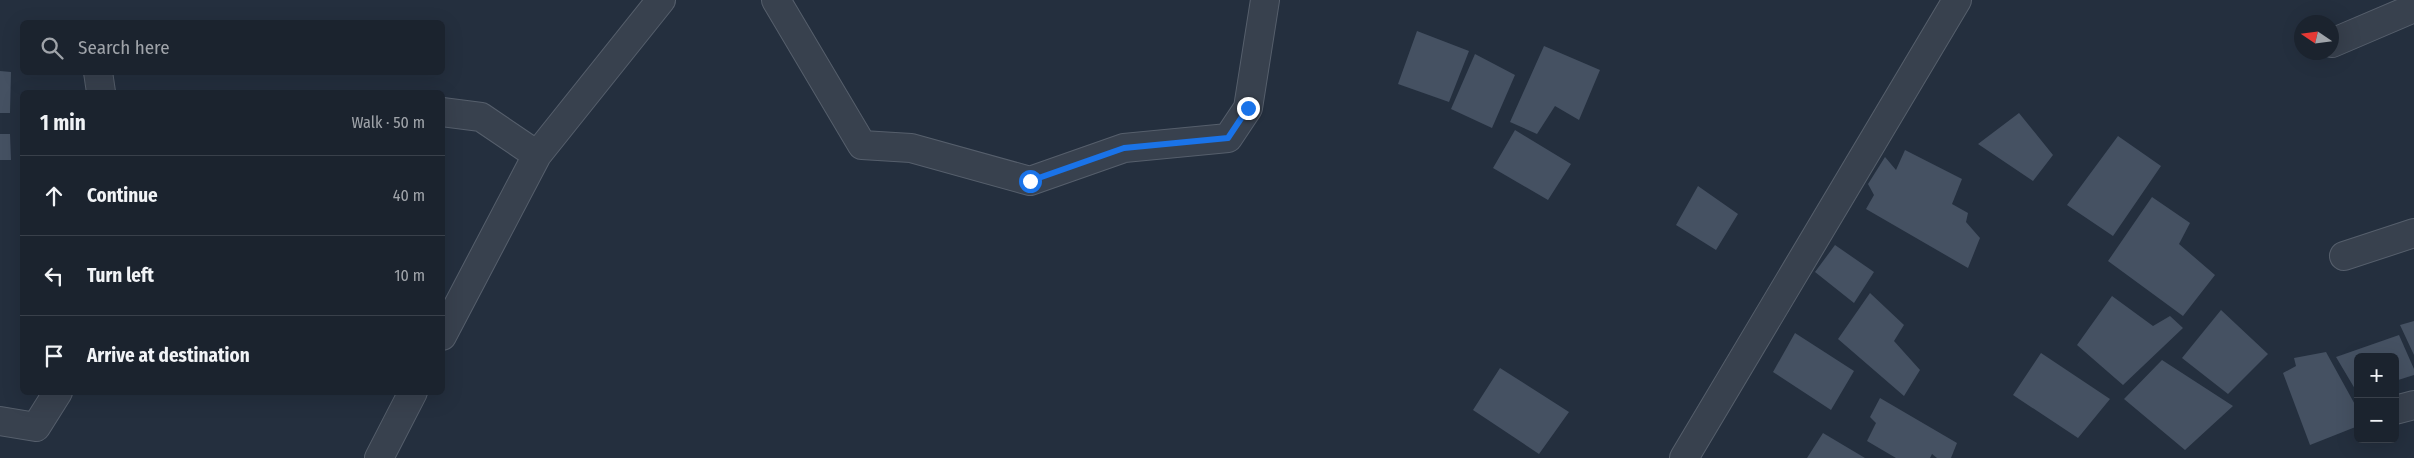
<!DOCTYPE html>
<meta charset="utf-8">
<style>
:root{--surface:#1b232e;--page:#282f3a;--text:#f1f3f6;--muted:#a0a4aa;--line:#39404a}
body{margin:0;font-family:"Fira Sans Condensed",sans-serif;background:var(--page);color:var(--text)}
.controls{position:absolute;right:15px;bottom:15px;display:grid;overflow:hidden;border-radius:8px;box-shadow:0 5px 20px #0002}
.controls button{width:45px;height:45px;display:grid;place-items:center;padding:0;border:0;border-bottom:1px solid var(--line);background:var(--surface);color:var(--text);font:25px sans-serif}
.compass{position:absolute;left:2294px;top:15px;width:45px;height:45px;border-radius:50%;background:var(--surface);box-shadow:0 5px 20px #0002;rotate:283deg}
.stop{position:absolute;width:15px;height:15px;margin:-11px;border:4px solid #1a73e8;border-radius:50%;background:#fff}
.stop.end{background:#1a73e8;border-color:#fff;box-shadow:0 1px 5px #0008}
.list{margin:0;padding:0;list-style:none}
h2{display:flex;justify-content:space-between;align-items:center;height:65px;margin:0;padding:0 20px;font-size:21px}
h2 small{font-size:16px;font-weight:400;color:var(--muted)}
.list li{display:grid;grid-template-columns:32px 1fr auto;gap:15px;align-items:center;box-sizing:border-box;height:80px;padding:0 20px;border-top:1px solid var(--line)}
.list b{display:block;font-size:19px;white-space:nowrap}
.list em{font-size:16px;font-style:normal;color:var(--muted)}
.icon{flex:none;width:28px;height:28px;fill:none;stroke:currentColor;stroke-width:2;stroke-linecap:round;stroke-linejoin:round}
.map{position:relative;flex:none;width:2414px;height:458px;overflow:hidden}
.search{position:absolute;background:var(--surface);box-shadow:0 5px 20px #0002;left:20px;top:20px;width:425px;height:55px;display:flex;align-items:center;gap:12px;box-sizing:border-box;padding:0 18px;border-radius:8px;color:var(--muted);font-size:19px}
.panel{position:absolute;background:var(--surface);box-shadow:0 5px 20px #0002;left:20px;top:90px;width:425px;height:305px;border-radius:8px}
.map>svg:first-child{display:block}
</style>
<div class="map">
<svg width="2414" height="458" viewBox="0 0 2414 458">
<rect width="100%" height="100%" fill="#242f3e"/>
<path fill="#455162" d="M1417 31 1469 51 1449 102 1398 84Z
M1544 46 1600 70 1579 120 1555 106 1537 134 1510 122Z
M1475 54 1515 75 1492 128 1451 109Z
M0 71 11 72 10 113H0Z
M2019 113 2053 155 2033 181 1978 144Z
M1515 130 1571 164 1548 200 1493 168Z
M0 134H10L11 160H0Z
M2118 136 2161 166 2113 236 2067 205Z
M1905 150 1962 179 1952 204 1968 213 1966 222 1980 238 1968 268 1866 209 1874 195 1868 184 1885 157 1896 170Z
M1698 186 1738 214 1716 250 1676 225Z
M2152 197 2190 223 2179 244 2215 275 2183 316 2108 261Z
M1835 245 1874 272 1854 303 1815 272Z
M1870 293 1904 325 1894 341 1920 370 1904 396 1838 339Z
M2112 296 2153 326 2170 316 2183 328 2123 385 2077 345Z
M2221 310 2268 354 2228 394 2182 358Z
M2414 321V355L2400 325Z
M1795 333 1854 371 1831 410 1773 372Z
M2399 335 2414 369V375L2395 381V357H2358V394L2336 357Z
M2326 352 2358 410V426L2310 445 2283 373 2296 366 2294 358Z
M2041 353 2110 399 2078 438 2013 395Z
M2162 360 2233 406 2185 450 2124 399Z
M1500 368 1569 412 1539 454 1473 410Z
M1880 398 1957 443 1951 458H1937L1932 454 1930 458H1896L1867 441 1876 423 1870 417Z
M1823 433 1865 458H1807Z"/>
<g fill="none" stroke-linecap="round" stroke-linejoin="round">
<g stroke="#565f6c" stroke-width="30">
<path id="street" d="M776 0 862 145 911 148 1030 181 1124 148 1228 138 1248 108 1265 0
M2332 43 2414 8
M98 72 101 92
M442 112 481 117 537 155
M2344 256 2414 233
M442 336 537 155 661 0
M2395 410 2414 405
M0 421 36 427 58 392
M379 458 413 392
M1684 458 1957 0"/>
</g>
<use href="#street" stroke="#38414e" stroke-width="28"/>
</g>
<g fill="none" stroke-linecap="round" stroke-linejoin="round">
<path stroke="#1a73e8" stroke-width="6" d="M1030 181 1124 148 1228 138 1248 108"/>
</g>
</svg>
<div class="controls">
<button>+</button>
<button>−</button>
</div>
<svg class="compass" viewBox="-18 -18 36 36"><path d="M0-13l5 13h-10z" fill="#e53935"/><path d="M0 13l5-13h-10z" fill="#a0a4aa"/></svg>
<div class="stop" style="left:1030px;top:181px"></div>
<div class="stop end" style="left:1248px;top:108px"></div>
<div class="search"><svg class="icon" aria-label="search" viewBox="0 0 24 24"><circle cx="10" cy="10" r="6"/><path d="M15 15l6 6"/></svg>Search here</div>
<section class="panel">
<h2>1 min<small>Walk · 50 m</small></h2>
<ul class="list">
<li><svg class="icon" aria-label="ahead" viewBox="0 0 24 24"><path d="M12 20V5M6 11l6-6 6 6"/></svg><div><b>Continue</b></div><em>40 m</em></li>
<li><svg class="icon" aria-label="left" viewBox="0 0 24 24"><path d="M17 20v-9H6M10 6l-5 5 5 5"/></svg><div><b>Turn left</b></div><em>10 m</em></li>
<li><svg class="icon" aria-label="arrive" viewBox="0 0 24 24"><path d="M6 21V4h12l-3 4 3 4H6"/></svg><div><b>Arrive at destination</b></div></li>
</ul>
</section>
</div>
